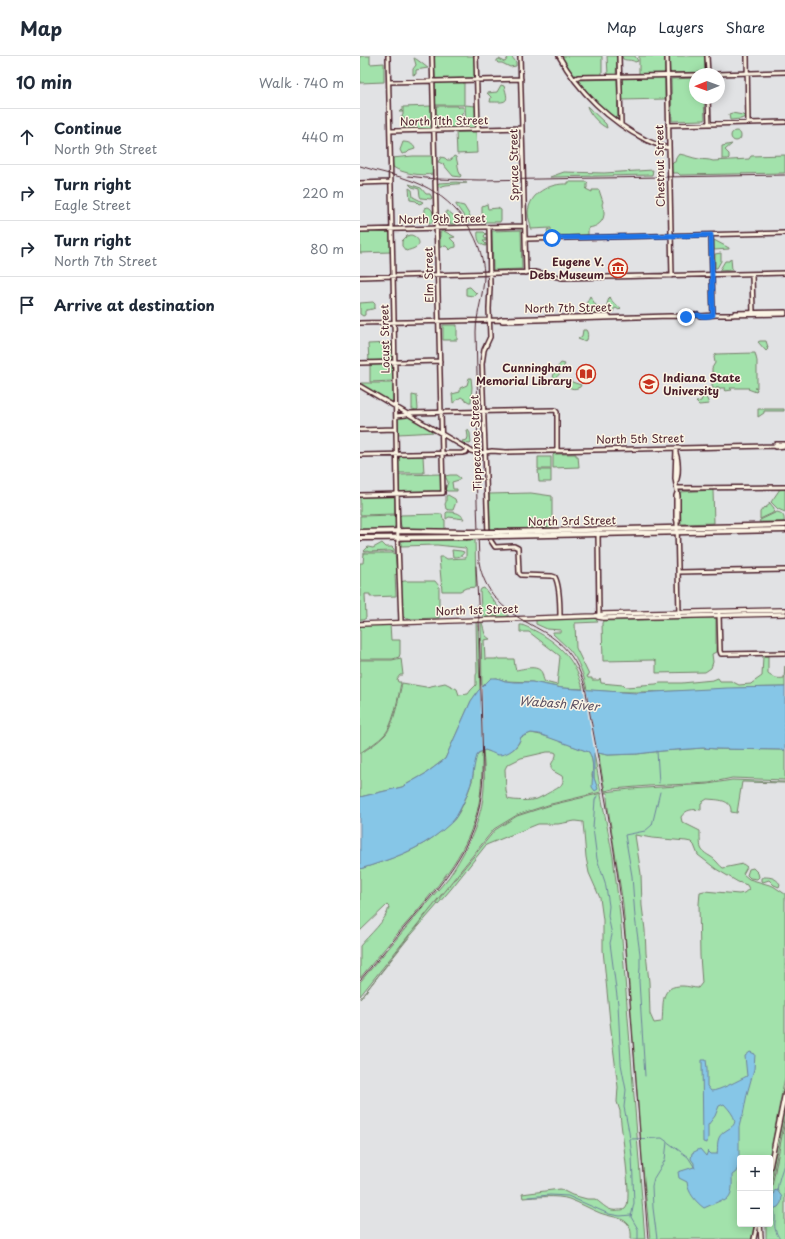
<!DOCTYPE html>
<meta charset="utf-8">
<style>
:root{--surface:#fff;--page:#f2f2f3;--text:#1f2937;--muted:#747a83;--line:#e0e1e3}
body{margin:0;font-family:"Playpen Sans",sans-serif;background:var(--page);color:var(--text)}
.controls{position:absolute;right:12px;bottom:12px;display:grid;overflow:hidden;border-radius:4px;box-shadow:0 2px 10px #0003}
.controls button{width:36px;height:36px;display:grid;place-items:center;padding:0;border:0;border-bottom:1px solid var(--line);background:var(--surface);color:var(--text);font:20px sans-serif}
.compass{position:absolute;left:329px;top:12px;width:36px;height:36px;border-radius:50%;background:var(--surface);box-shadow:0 2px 10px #0003;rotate:269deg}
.stop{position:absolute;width:12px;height:12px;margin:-9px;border:3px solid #1a73e8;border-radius:50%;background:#fff}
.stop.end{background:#1a73e8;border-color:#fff;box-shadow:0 1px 4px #0008}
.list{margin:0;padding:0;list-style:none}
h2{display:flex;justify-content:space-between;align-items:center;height:52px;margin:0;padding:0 16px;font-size:17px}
h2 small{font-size:13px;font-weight:400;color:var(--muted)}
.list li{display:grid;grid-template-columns:26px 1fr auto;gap:12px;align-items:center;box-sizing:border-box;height:56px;padding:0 16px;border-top:1px solid var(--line)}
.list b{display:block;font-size:15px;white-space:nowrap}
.list p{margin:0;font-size:13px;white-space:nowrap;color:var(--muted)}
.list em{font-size:13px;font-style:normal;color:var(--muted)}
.icon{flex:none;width:22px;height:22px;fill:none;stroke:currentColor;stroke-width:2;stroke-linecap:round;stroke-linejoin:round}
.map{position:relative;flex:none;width:425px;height:1183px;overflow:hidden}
header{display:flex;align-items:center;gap:24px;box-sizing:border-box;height:56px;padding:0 20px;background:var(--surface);border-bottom:1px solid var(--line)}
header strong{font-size:19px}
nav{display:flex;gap:22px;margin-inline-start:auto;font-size:14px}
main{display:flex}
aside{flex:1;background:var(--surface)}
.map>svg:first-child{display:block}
</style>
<header>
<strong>Map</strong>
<nav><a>Map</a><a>Layers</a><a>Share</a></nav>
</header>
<main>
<aside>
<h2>10 min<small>Walk · 740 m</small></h2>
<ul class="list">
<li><svg class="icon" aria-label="ahead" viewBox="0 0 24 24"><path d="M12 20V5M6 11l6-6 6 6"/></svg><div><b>Continue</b><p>North 9th Street</p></div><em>440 m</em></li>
<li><svg class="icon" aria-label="right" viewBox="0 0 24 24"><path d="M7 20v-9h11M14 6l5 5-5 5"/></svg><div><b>Turn right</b><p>Eagle Street</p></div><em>220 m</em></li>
<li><svg class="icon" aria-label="right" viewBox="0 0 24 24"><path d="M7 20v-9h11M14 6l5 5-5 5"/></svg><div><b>Turn right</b><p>North 7th Street</p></div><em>80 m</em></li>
<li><svg class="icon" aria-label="arrive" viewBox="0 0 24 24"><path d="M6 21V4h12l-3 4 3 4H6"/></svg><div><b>Arrive at destination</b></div></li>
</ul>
</aside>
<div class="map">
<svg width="425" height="1183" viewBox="0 0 425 1183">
<rect width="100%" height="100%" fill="#e1e2e4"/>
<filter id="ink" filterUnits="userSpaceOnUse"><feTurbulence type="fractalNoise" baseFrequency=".025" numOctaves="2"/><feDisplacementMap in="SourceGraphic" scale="8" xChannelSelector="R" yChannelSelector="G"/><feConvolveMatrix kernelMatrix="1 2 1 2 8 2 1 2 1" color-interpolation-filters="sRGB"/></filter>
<g filter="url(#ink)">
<path fill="#a2e2ab" stroke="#76806b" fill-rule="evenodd" d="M0 0H10V8L24 7V26L0 27Z
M76 0H115V22L75 23 74 1Z
M149 0H151L156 6V10L150 11 142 7H138L137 6V4L139 3 145 6Z
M201 0H242V19L213 20Z
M247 0H257L256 19H248Z
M262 0H275L278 5 275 6C271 3 267 5 263 3Z
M279 0H305V18H279Z
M309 0H345V16L310 17Z
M54 2C57 3 65 10 68 12L56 14V18L53 19V13L56 9Z
M304 21 305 23V43L262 44V22Z
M335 22V42H344L345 64 312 65 311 23Z
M257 23 258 64C242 54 229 39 217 25L218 24Z
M104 26V49H75V27Z
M141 29 144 30C150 48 146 46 130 46L131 41 127 37 137 36Z
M105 49 116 50V71L115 72H106Z
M72 50V73L44 74V62H42L41 60 43 59V56H39L41 54 43 56V51Z
M76 50H98V52L99 51H103L104 55 101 58 103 62 99 65 100 71H98V72H76Z
M227 50 246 68 247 72C240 69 229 58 227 50Z
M372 57 383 59 385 61 381 63 370 64 369 58Z
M371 80a5 5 0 1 1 10 0a5 5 0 1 1-10 0Z
M96 76H116L117 97 97 98Z
M43 86C48 86 54 88 55 93L49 95 47 97 42 98 40 94Z
M372 88 365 94 369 98V102L368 103H362V90Z
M319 98C326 99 332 102 339 103 344 104 348 103 353 105L389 103 391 100 425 99V117L320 119 318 117H312L311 107 315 106 316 102Z
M53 100H73V118C62 120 43 118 33 111L32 102Z
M94 100 96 101C98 107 98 115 101 120L100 121 93 120 83 108 78 106 81 101 85 102 87 104H91Z
M293 114 292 119 190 121 204 116 244 117Z
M96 126 107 127 86 129 78 131 77 128 79 127Z
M208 126H227L228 127 227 128V132L226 133 232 136V134H239L243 146C241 149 243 151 244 155 245 166 237 171 228 172V179L191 180V177L190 178 188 177 187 175 188 173 191 175V172L171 173C171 167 168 163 168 157 169 137 190 127 208 128Z
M49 128 61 132 66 138H70L72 142 71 143 61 142 60 140 59 133 52 131Z
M49 132 52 134 53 141 63 146 62 147 59 148 56 145 50 144Z
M96 148 104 150 113 165 109 167 108 166 96 149Z
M127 148 128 153 138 152 141 154V164L140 166H125L122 165V150Z
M68 151C74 153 73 160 74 165L72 167H69L67 165C67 160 64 157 65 152Z
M86 155C90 155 99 164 100 168H90L89 160 86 157Z
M161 174 162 213 133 214 132 175Z
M30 175 31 196 0 197V176Z
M84 175 95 181 90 182 96 188V191L92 192 90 194 86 190 81 191 80 189V176Z
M118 176H124L126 178 124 180 126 183V185H123L126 188V190C119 189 117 182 118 176Z
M51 179C56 180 63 187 56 191 54 193 49 194 46 195L42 190V185L47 180Z
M354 184 369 192V193L354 194Z
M361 197V205L357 212H355V198Z
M371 202 372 214 359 215 365 205H369Z
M109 231H110L117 238 113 240 106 239V232Z
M230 240 240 256 238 257 221 258Z
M250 241 253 247 261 252 259 254 256 252 254 253 253 256 247 257 246 255 248 252 247 248 249 242Z
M13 246 15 248V252C12 254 7 253 5 255V259L3 260 0 258V247Z
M83 269H97V284H83Z
M223 274H226C228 276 228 281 227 284L223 285 218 283 222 280Z
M400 285H406L408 291H406L408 293 406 295 398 286Z
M31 287 32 288 33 304 9 305 8 288Z
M395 297 397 305V332H394L397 333 396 336 388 333 389 332H370L372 334 365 335 364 334 365 332H356L360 334 353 335V333H355L353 332 352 330V312L355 307 354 301 356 298Z
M201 307 205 308C202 314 199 321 193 323L194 317 192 313H196Z
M33 308V325L10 326V309Z
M109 322H111L112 331 111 346H109L101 341 93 347 92 338 100 336V332L107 329Z
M210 323 212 326 221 329 220 331C214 334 209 333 206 327Z
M1 327H33V346L32 347 0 328Z
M52 339 57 340 58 353 57 354 52 353Z
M343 340 347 343 349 348 339 349 336 346 341 345Z
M398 353H424V355H404V357L398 361Z
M48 360 76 376 38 378V361Z
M107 374H108L110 377 111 387 110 388 103 387 102 385 107 384 108 381Z
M194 398H216V400H218L219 411 193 412V399Z
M40 400H63L64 417H39L38 404Z
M178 401H191V413H178Z
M178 414H191V426H179Z
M81 418V435L39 436V419H40Z
M90 419H96L100 422 99 424 92 426 93 433H97V435H87L85 434 88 426 85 420Z
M420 433H425V456L418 453 411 446Z
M353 434 354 467 321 468 320 436Z
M171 437 192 440V472L129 473V438Z
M88 439 95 443 96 446 93 454H89L86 453 85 448 86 446V440Z
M35 440V458L0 459V441Z
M409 446 414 452V454L413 457 400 463V456L404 451 405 452 410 448Z
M87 456C94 456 100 456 104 463L89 461 86 463V457Z
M417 456C423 457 425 461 424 466H399L400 464Z
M82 458 83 463 85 464V474L48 473H43L41 470 39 461 41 459Z
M35 459 36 460V469L33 473 0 475V460Z
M115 483 116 531 106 532 100 535H82L79 501H84L87 503 106 502V493L105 492 77 489 41 490V486L45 484Z
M22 487 26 491H32L34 493V496L30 495 9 496 7 495 5 496 4 495 8 491 13 492Z
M92 494 101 495 104 496C102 501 97 501 93 501Z
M4 497H35L37 518 36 519 35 518 36 540 10 541V538H5L6 562 3 564H0V507H3Z
M44 525H75L79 530V562L47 563 42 560 41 526Z
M124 532 139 552 150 561 123 562V556L121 553 120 535 121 533Z
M235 562 238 566 215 567 216 592 229 619 227 620 228 622H232V624H239L240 622 241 627 263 629 265 631 281 630 282 629 296 628 300 627H322L353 624 358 622 360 625H371L379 629 391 628 392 627 402 620 403 600H408V618C413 622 418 623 424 622L425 610V631C359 631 293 640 227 634 224 619 219 605 209 593 204 588 198 583 193 578V576H201V574L187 573 176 568V564Z
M356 562V596L352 598 353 606 351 612 345 616 296 617V605L293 604 243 605 242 567 243 565Z
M116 565H117L118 571 120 633 111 645 85 703 65 718 42 731 0 741V698C8 692 18 687 25 679 34 670 39 640 42 627L66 631 85 627 97 633 99 639 108 638 111 634 116 629V619L117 617Z
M121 565C125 571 122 579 130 583L124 584 125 603H154L155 611 156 614C163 613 178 608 182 617 183 620 183 623 185 626L197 629 200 600 169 576H160V569H162C193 581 215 600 223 633L202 632 172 626 145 625 137 622 130 623 122 631Z
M30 568 31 584H40V598L39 601 33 603H0V569Z
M41 602 43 619H40L37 623 38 626H41C39 639 33 669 25 678 18 686 8 691 0 697V604H32Z
M171 677 186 680 229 696 231 698 233 710 232 720 237 733 234 722 233 698 234 697 241 736 191 748 157 759 134 773 0 940V926L89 821C107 794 122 764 124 732 125 719 124 707 123 694H125C140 699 156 699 161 681ZM187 696H194L196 697C197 703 190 706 191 712L193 715 202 720C207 731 192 734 185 739 182 740 180 742 177 743 171 745 154 745 148 743L146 735 145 713 147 709 161 702Z
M343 692 357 693 425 694V724L372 722 349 727 288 730 253 733 245 735 238 697 248 699 277 698 302 695Z
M122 695C122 712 122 730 119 747 110 794 81 826 52 861 34 881 17 902 0 922V890C8 880 27 864 29 851L27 849 0 875V813C31 803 60 794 85 772 88 769 93 766 96 761 103 751 108 737 112 725 115 716 111 700 122 695Z
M372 724 421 726H425V727L382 726 377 757 371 756C372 743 357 744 347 743L341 747V754C333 753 326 753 321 761L322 766 340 775C340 779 340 789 341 792 343 798 352 800 356 805 359 808 360 810 363 812L383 808 387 811 383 818 389 823 413 830 425 838V1021L409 1102H380V1168H396L393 1183H290L283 1113 263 848 248 752 247 741 248 737H245V736L270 733 348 728ZM275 779 292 782 326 785 331 786 334 789 338 799 356 813 378 826 387 829 389 833 384 837 379 838 344 835 340 836 339 848 340 900 342 927 338 932C333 932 328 930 323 930 299 929 304 948 302 965L301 966 294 967 290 958 289 926 286 897 285 874 282 850 281 818Z
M242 737 241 739 253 801 260 858 285 1183H271C273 1160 256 1163 240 1157 230 1153 220 1147 209 1143 198 1139 175 1141 163 1142L162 1138 200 1133 212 1139 227 1143H235C244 1149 248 1156 259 1154 261 1154 263 1154 265 1153 274 1146 260 1070 260 1055L257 1046 258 1031 250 966 243 894V864L240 842 229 817 226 801 223 766 215 765 198 768H178L126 789 91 833 46 885 0 943 48 881 135 774 157 760 191 749Z
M393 812 398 817 399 821 397 823 390 822 387 819 389 813Z
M404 821C411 821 416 822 420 828L419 831 414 829 409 824 403 826 401 825V822Z
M425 1051V1059L410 1134V1125Z
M425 1065V1183H406V1168H410V1140Z"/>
<path fill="#86c6e7" stroke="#6e839c" d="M131 622H137L145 625 154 626H172L202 632 276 637 367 632 425 631V694L357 693 343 692 302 695 277 698 248 699 238 697H234V722L238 733 235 735 232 731C232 721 235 706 229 696L179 678 171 677 161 681C158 691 149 699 138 699 134 698 129 695 125 694L118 697C113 709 114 721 109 733 106 742 101 752 96 761 93 766 87 770 83 774 59 794 29 804 0 813V741L42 731 65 718 85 703 111 645 118 635Z
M390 996 395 998 394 1013 387 1038 383 1059 381 1063 379 1071V1109L376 1116 372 1119C372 1128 374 1140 364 1145L362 1144 344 1152C336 1146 328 1137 327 1126L319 1122 318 1116 334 1111V1107L331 1103 332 1097 340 1093 346 1100 348 1095 351 1098H357C358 1094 357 1089 358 1085 361 1068 390 1076 364 1048L359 1050 355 1060 348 1069V1081L347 1087 343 1086 342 1004H346L347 1012V1030L351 1035C359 1035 379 1024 387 1020L385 1000Z
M417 1134 422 1141 421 1147 418 1151 413 1153 411 1152 414 1135Z"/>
<path fill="#e1e2e4" d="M122 629 123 696 122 697 120 630Z
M223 631 226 632 238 699H235L236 705Z"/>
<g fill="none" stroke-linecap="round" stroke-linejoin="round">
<path stroke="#6e839c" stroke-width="1" d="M297 695 299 727
M237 740 235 744 233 772 237 803 245 826 248 843 249 850 248 860 252 879 250 887 258 948 261 1008 266 1034 264 1051 269 1076 272 1100 274 1147 271 1161 278 1173V1183
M285 1020 279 925 280 911V898L275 861 272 820 265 779 285 775 292 769 300 736
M270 1083 302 1082 328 1101 335 1112
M417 1135C418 1124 422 1115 425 1105
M168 1141 190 1139 208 1140 249 1158 260 1160 271 1159
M414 1153C418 1167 410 1168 420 1183
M297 1183 293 1152 292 1130 294 1122 305 1104 307 1086"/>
<g stroke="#4a1f2b" stroke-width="6">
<path id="minor" d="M28 0 34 262 38 488 41 566
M116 0 118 73
M160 0 166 217
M199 0C218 35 250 66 286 84 293 87 301 91 309 92
M259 0 261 68
M307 0 312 220
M347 0 348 18
M387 0 388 67
M357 18 425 16
M214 23 218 21 335 19
M29 26 161 23
M348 42 349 68
M308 69 425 66
M30 75 162 72
M0 127 31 126
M129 171 130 231 129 253 130 281 124 294 122 308 128 478 131 485 135 491 154 490 158 492 159 517 161 519 192 520 195 521C200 530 200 550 200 561
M0 174 165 170
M351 179 353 259
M165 183 425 177
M392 218 393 257
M0 221 175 216 203 222 425 217
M338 259 340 260 356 259 425 258
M373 259 375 257 425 256
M139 264 143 263 249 260
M0 267 139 264 143 265 310 260 333 261 335 259
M0 307 80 305
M0 330 111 395 119 397 132 395 146 396 414 390 416 391 425 390
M36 360 46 359 51 357 195 354 197 356V394
M0 374 36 373
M414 390 416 388H425
M316 392 315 423 318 440V465
M316 397C319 405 319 419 316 426
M0 399 102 397 106 396 108 393
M317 432 425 431
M317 437 316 440V462L317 466 319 558
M0 439 83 437 72 0
M238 477 239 561
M318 516 425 514
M359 558 360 595 361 598 425 597
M394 1183 397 1168"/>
</g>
<g stroke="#4a1f2b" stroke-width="6">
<path id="major" d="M238 561 244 562 425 558
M0 568 235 560 244 558 425 554
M410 1111 425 1037
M400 1168 401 1183"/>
</g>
<g stroke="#4a1f2b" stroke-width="7">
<path id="highway" d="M0 476 46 475 106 476
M139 476 425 469
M140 480 425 474
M0 482 106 481"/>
</g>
<use href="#minor" stroke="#fcf5e5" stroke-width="3"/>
<use href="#major" stroke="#fcf5e5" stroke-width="3.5"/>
<use href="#highway" stroke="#fcf5e5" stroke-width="4"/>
<path stroke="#4a1f2b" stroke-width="1" d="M0 110C18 116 38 119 55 126 93 141 123 178 124 219 124 239 116 257 116 276L118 359 116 416 119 506C124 535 143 554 168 567 178 573 189 578 197 585 212 597 220 613 225 631 240 714 257 797 265 881L288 1183
M48 120 75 123 120 124 425 119
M0 924C19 902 37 880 56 858 96 811 123 777 123 712L119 564 116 510"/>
<g stroke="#4a1f2b" stroke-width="7" stroke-linecap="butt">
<path id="highway-bridge" d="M106 476H139
M106 481 140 480"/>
</g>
<use href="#highway-bridge" stroke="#fcf5e5" stroke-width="4"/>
</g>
</g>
<g fill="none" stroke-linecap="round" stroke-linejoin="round" filter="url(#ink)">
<path stroke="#1a73e8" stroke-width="5" d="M192 182 351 179 353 259C349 261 342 261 338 259L326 261"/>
</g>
<defs>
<g id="museum-ring" transform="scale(1)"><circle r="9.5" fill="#fcf5e5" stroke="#c8321e" stroke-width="1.5"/><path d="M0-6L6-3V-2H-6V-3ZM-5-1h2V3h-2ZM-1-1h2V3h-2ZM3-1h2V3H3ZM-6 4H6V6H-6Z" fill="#c8321e"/></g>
<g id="library-ring" transform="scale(1)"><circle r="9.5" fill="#fcf5e5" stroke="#c8321e" stroke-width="1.5"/><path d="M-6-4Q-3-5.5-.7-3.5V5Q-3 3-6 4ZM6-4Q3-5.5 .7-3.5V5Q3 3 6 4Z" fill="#c8321e"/></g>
<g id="university-ring" transform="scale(1)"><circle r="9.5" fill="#fcf5e5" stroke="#c8321e" stroke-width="1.5"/><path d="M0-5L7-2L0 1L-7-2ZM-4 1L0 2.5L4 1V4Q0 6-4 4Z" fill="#c8321e"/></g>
</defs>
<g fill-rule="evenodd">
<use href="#museum-ring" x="258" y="212"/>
<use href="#library-ring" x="226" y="318"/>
<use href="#university-ring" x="289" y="328"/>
</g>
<g text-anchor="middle" stroke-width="3" stroke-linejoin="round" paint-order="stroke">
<g font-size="11" fill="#4a1f2b" stroke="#fcf5e5">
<text transform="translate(84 65) rotate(-1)" y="4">North 11th Street</text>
<text transform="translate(154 109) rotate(-91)" y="4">Spruce Street</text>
<text transform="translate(300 110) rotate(-91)" y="4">Chestnut Street</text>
<text transform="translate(82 163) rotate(-1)" y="4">North 9th Street</text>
<text transform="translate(69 219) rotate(-91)" y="4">Elm Street</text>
<text transform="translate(208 252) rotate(-1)" y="4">North 7th Street</text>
<text transform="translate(25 283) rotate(-91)" y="4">Locust Street</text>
<text transform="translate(280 383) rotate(-1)" y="4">North 5th Street</text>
<text transform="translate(116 387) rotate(-92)" y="4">Tippecanoe Street</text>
<text transform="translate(212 465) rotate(-1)" y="4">North 3rd Street</text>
<text transform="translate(117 554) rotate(-2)" y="4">North 1st Street</text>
</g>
<g font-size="11" font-weight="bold" fill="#4a1f2b" stroke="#fcf5e5" text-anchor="end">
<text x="244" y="210">Eugene V.<tspan x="244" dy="13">Debs Museum</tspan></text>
<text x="212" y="316">Cunningham<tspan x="212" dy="13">Memorial Library</tspan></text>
<text x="303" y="326" text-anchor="start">Indiana State<tspan x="303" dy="13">University</tspan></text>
</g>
<g font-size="12" font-style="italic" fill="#5c5163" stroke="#fcf5e5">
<text transform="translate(199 648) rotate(4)" y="4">Wabash River</text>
</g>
</g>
</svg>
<div class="controls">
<button>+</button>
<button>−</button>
</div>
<svg class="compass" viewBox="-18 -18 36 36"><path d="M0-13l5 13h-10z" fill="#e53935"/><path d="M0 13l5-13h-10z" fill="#747a83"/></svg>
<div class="stop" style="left:192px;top:182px"></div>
<div class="stop end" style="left:326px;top:261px"></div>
</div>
</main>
